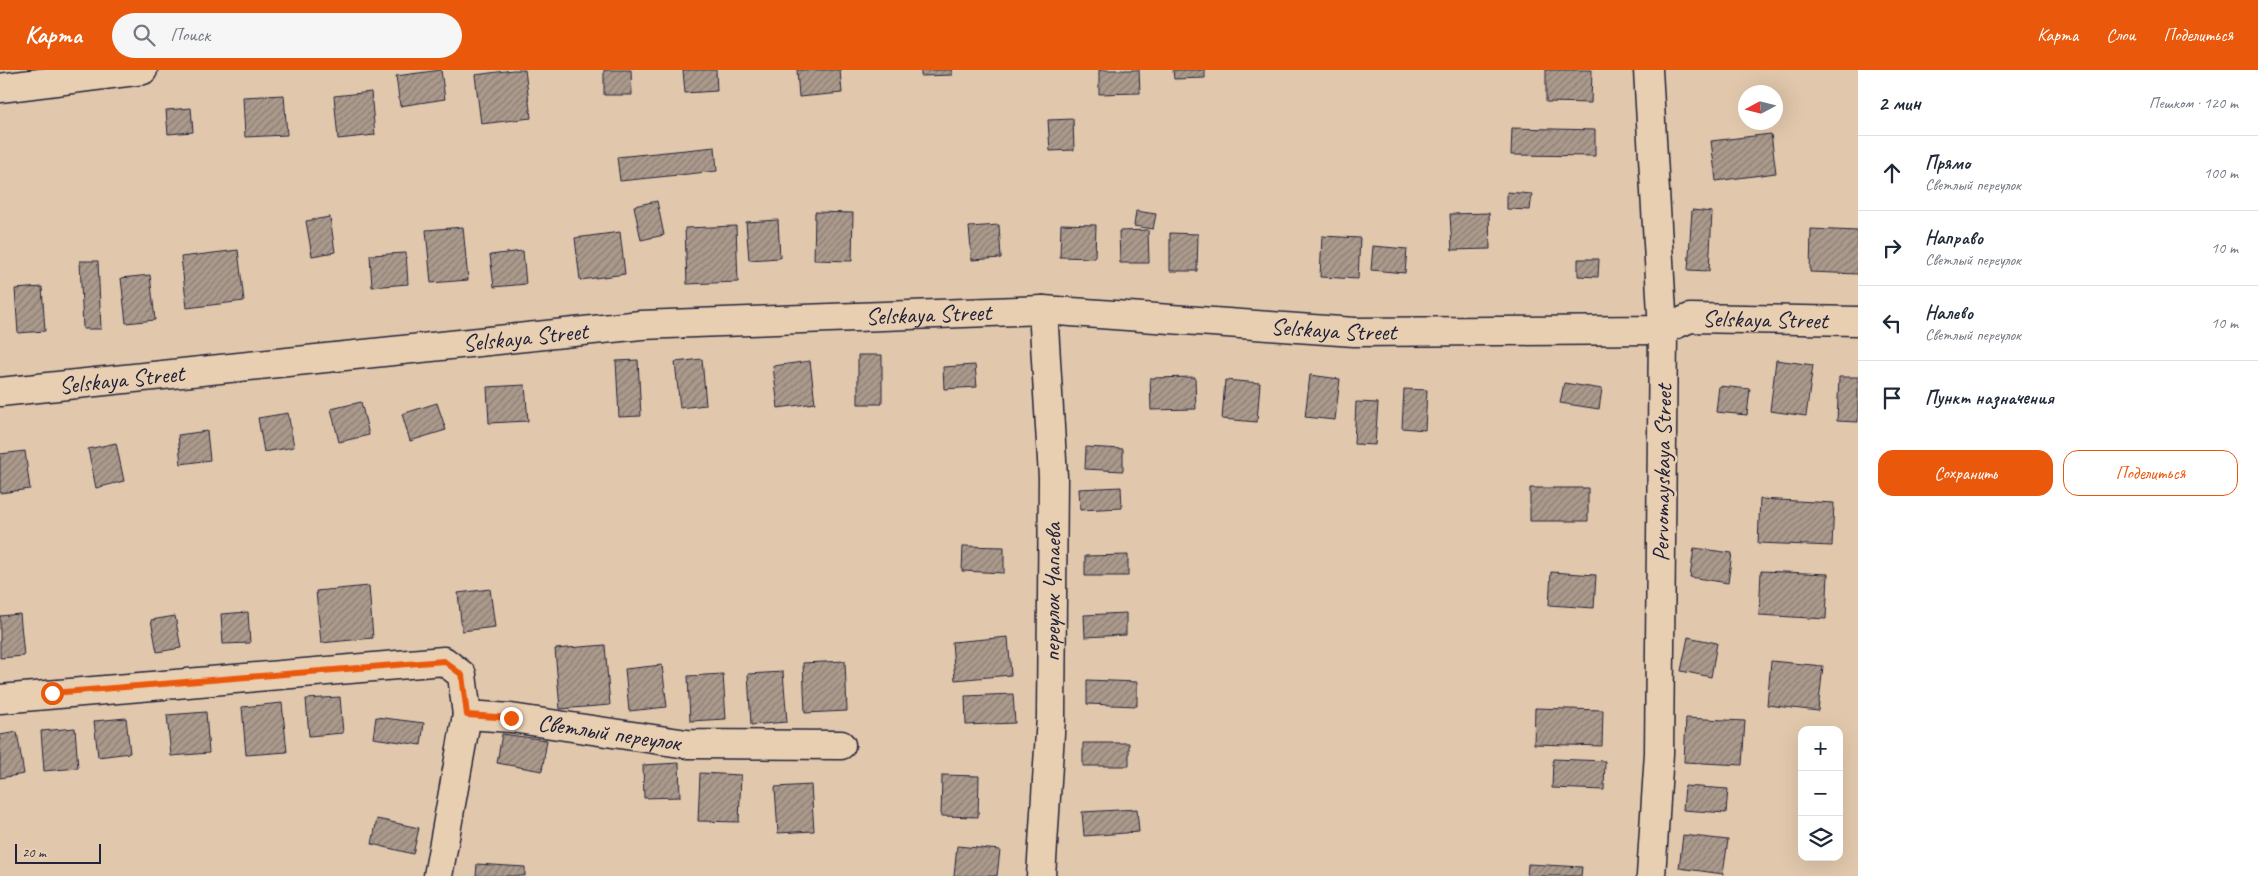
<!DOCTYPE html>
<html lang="ru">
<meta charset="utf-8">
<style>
:root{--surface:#fff;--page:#f6f6f7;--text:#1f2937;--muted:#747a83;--line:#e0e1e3;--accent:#ea580c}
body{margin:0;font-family:Caveat,sans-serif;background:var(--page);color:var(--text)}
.controls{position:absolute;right:15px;bottom:15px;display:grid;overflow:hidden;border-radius:10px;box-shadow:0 5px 20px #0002}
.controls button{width:45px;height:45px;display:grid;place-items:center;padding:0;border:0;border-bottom:1px solid var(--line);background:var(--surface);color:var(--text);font:25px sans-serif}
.compass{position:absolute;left:1738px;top:15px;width:45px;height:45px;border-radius:50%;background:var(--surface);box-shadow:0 5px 20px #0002;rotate:263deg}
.scale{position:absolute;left:15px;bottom:12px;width:86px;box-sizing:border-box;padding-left:5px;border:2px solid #22223b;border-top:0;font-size:14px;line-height:18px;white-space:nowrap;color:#22223b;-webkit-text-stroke:4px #e9cfb1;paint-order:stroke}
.stop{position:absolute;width:15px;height:15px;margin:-11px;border:4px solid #ea580c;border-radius:50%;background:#fff}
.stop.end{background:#ea580c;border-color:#fff;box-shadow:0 1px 5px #0008}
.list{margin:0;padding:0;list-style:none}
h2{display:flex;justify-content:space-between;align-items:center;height:65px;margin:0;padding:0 20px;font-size:21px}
h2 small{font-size:16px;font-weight:400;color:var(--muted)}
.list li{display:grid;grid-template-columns:32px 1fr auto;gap:15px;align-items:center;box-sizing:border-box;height:75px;padding:0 20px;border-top:1px solid var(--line)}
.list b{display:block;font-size:19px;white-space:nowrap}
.list p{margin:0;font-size:16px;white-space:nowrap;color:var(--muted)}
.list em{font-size:16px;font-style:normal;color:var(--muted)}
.actions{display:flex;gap:10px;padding:15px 20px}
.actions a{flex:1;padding:11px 0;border:1px solid var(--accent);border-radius:15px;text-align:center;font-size:18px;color:var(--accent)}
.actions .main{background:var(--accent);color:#fff}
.icon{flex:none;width:28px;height:28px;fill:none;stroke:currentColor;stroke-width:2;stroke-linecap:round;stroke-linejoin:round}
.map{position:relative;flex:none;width:1858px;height:806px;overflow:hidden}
header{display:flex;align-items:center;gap:30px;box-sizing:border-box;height:70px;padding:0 25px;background:var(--accent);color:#fff}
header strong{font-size:24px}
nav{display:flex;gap:28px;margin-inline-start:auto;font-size:18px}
.search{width:350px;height:45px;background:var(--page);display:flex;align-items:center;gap:12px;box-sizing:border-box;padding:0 18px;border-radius:28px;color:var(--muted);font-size:19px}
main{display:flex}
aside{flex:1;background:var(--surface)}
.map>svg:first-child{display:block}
</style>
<header>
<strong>Карта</strong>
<div class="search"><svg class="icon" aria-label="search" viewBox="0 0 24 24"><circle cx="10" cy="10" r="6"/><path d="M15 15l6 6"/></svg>Поиск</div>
<nav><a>Карта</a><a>Слои</a><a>Поделиться</a></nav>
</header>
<main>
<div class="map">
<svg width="1858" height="806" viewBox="0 0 1858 806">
<defs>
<pattern id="building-hatch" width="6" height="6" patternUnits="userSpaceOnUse" patternTransform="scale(1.25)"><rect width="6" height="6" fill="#ab9a8c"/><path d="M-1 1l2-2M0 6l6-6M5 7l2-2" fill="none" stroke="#8b7d74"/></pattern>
</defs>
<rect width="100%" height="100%" fill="#e1c8ac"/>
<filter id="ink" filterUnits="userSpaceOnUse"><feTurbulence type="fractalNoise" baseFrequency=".02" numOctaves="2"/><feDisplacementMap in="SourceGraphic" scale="10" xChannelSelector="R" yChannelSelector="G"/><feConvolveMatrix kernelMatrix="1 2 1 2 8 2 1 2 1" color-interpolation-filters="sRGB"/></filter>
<g filter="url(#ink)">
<path fill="url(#building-hatch)" stroke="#22223b" d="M441 0 445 29 400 36 396 6Z
M513 0H525L531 48 481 54 475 5Z
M604 0H631L632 25H604Z
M683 0H716L717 21 685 23Z
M797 0H840L842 23 799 27Z
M921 0H952V5L921 6Z
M1099 0H1139L1140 23 1099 24Z
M1173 0H1205V8L1174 9Z
M1546 0H1592L1591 33 1546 32Z
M371 22 375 65 338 69 334 26Z
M284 25 287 65 245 67 243 27Z
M191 38 193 62 168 64 166 40Z
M1073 49 1074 80 1050 81 1048 50Z
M1512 58 1595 60V86L1511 85Z
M1771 64 1776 103 1716 111 1711 71Z
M715 77 717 101 620 111 617 87Z
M1507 122 1532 124 1530 140 1507 139Z
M657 131 664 165 641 170 634 136Z
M1692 140 1712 142 1709 201 1688 200Z
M1136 141 1156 144 1153 159 1134 156Z
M815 142 853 143 852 191 814 190Z
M1489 143 1490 179 1452 180 1450 144Z
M330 147 335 182 312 186 306 151Z
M778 150 780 188 749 190 746 152Z
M1061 154 1096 155 1095 188 1060 187Z
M999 155 1001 188 972 190 969 157Z
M736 156 738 212 687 214 685 158Z
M463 157 468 210 431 213 426 160Z
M1811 159 1858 161V204L1810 202Z
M1148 160 1149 193H1120L1119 161Z
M620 162 625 204 580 210 575 168Z
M1170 163 1198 164 1197 201H1170Z
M1322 166 1360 168 1358 209 1320 207Z
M1373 176 1407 179 1405 203 1371 200Z
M238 180 244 231 187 238 181 187Z
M523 181 526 214 494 217 490 185Z
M406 183 408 214 372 217 370 185Z
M1578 189H1599L1598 207 1578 206Z
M80 191H98L101 259H83Z
M150 205 155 250 126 253 121 208Z
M42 217 45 261 18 263 15 219Z
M858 285H882V334H858Z
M702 289 706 335 680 338 675 292Z
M638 290 641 346 619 347 616 291Z
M1776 290 1813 295 1806 346 1770 341Z
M810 291 815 333 778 338 773 296Z
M975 295 977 317 944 319 943 297Z
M1310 305 1340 309 1335 350 1305 347Z
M1195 307 1196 339 1151 340 1150 308Z
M1839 307H1858V352L1837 351Z
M1225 310 1260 313 1257 352 1222 349Z
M1564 313 1602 319 1599 339 1560 333Z
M525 315 528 351 489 353 487 317Z
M1719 316 1750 319 1747 345 1716 342Z
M1404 319 1427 320 1425 360 1402 358Z
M361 332 369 365 339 372 331 339Z
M1356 332 1378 333 1375 375 1354 374Z
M437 333 446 360 410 371 402 344Z
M288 343 294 377 264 382 258 348Z
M207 361 210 390 181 394 178 365Z
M116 373 124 411 96 418 88 379Z
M1086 377 1123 379V401L1085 399Z
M25 381 30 419 0 423V384Z
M1121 417 1122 438 1080 440 1079 419Z
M1530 418H1588V451H1530Z
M1760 429 1834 433 1832 476 1758 473Z
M963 476 1004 477V503L962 501Z
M1694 478 1732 483 1728 513 1690 507Z
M1128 485V506H1085V486Z
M1761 501 1828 504 1826 549 1759 545Z
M1551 502 1596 505 1594 538 1549 535Z
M369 516 373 568 321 573 316 521Z
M490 519 495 557 462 561 458 523Z
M248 542 250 573 223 574 221 544Z
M1126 543V565L1085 567 1084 545Z
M20 544 24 586 0 588V546Z
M175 546 181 578 157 582 151 550Z
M1008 567 1011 605 955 610 952 572Z
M1688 567 1717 573 1711 607 1681 601Z
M605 575 610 635 560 639 555 579Z
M845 591 847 641 805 643 803 593Z
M1771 591 1823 596 1818 641 1767 635Z
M662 595 667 637 629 641 625 599Z
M783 602 787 652 751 655 748 604Z
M723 604 726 649 690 651 688 606Z
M1087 610 1137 612V636L1087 634Z
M1013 624 1015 653 966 655 965 626Z
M340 627 343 663 309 666 306 629Z
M282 633 287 682 246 685 242 637Z
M1535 638 1603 640 1602 676 1534 674Z
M206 642 209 683 171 686 167 645Z
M376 647 424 653 421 675 373 668Z
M126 648 130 683 98 687 94 651Z
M1686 648 1745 651 1742 695 1684 692Z
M75 658 78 698 44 701 41 661Z
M17 662 24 704 0 708V665Z
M502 664 547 670 542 701 497 693Z
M1083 673H1129V696H1083Z
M1553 689 1605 691 1604 720 1552 718Z
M679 693 680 727 644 728 643 695Z
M700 703 741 705 739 752 698 751Z
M942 705 979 706 978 747 941 746Z
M811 715 814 761 778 763 775 717Z
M1685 716 1728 719 1726 743 1683 740Z
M1137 739 1139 762 1084 766 1082 742Z
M377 749 419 758 413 784 372 774Z
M1683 765 1728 770 1723 804 1679 798Z
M957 776 1000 780 997 806H954Z
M477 794 525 797V806H476Z
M1528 794 1582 797 1581 806H1527Z"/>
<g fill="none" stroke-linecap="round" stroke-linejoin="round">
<g stroke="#22223b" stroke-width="31">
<g id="minor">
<path d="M1648 0 1663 260 1659 683 1651 806"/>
<path d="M0 18 143 0"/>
<path id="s1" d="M0 322 641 255 1043 240 1354 262 1663 260 1690 248 1858 251"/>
<path id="s2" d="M0 629 444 591 462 605 467 645 511 648 687 674 841 675"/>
<path d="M438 806 467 645"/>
<path id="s3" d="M1041 806 1051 647 1053 407 1043 240"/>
</g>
</g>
<use href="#minor" stroke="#e9cfb1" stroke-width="28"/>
</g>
</g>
<g fill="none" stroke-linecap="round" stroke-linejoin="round" filter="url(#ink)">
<path stroke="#ea580c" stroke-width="6" d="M52 623 444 591 462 605 467 645 511 648"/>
</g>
<g text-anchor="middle" stroke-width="5" stroke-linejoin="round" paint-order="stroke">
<g font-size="24" fill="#22223b" stroke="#e9cfb1">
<text dy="8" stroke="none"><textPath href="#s1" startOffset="932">Selskaya Street</textPath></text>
<text dy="8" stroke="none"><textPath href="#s1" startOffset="1772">Selskaya Street</textPath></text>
<text dy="8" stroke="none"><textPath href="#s1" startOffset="1338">Selskaya Street</textPath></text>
<text dy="8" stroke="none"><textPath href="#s1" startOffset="528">Selskaya Street</textPath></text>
<text dy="8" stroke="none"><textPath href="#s1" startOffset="122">Selskaya Street</textPath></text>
<text transform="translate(1662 403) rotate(-89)" y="8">Pervomayskaya Street</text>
<text dy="8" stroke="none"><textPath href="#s3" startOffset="284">переулок Чапаева</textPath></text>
<text dy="8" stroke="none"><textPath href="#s2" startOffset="652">Светлый переулок</textPath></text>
</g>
</g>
</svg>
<div class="controls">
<button>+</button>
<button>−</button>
<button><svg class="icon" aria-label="layers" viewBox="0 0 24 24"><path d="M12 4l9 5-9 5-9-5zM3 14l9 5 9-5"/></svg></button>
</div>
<svg class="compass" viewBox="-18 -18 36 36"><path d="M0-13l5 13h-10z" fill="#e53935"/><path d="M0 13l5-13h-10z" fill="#747a83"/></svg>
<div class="scale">20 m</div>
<div class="stop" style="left:52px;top:623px"></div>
<div class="stop end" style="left:511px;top:648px"></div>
</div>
<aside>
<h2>2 мин<small>Пешком · 120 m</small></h2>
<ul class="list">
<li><svg class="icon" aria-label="ahead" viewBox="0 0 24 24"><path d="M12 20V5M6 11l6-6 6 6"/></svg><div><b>Прямо</b><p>Светлый переулок</p></div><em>100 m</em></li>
<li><svg class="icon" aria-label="right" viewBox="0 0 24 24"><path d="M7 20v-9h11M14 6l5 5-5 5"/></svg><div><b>Направо</b><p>Светлый переулок</p></div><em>10 m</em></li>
<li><svg class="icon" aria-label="left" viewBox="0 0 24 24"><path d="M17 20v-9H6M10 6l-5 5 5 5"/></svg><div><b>Налево</b><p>Светлый переулок</p></div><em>10 m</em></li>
<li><svg class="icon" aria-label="arrive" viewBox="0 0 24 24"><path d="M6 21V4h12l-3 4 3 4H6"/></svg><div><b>Пункт назначения</b></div></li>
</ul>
<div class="actions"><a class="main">Сохранить</a><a>Поделиться</a></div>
</aside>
</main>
